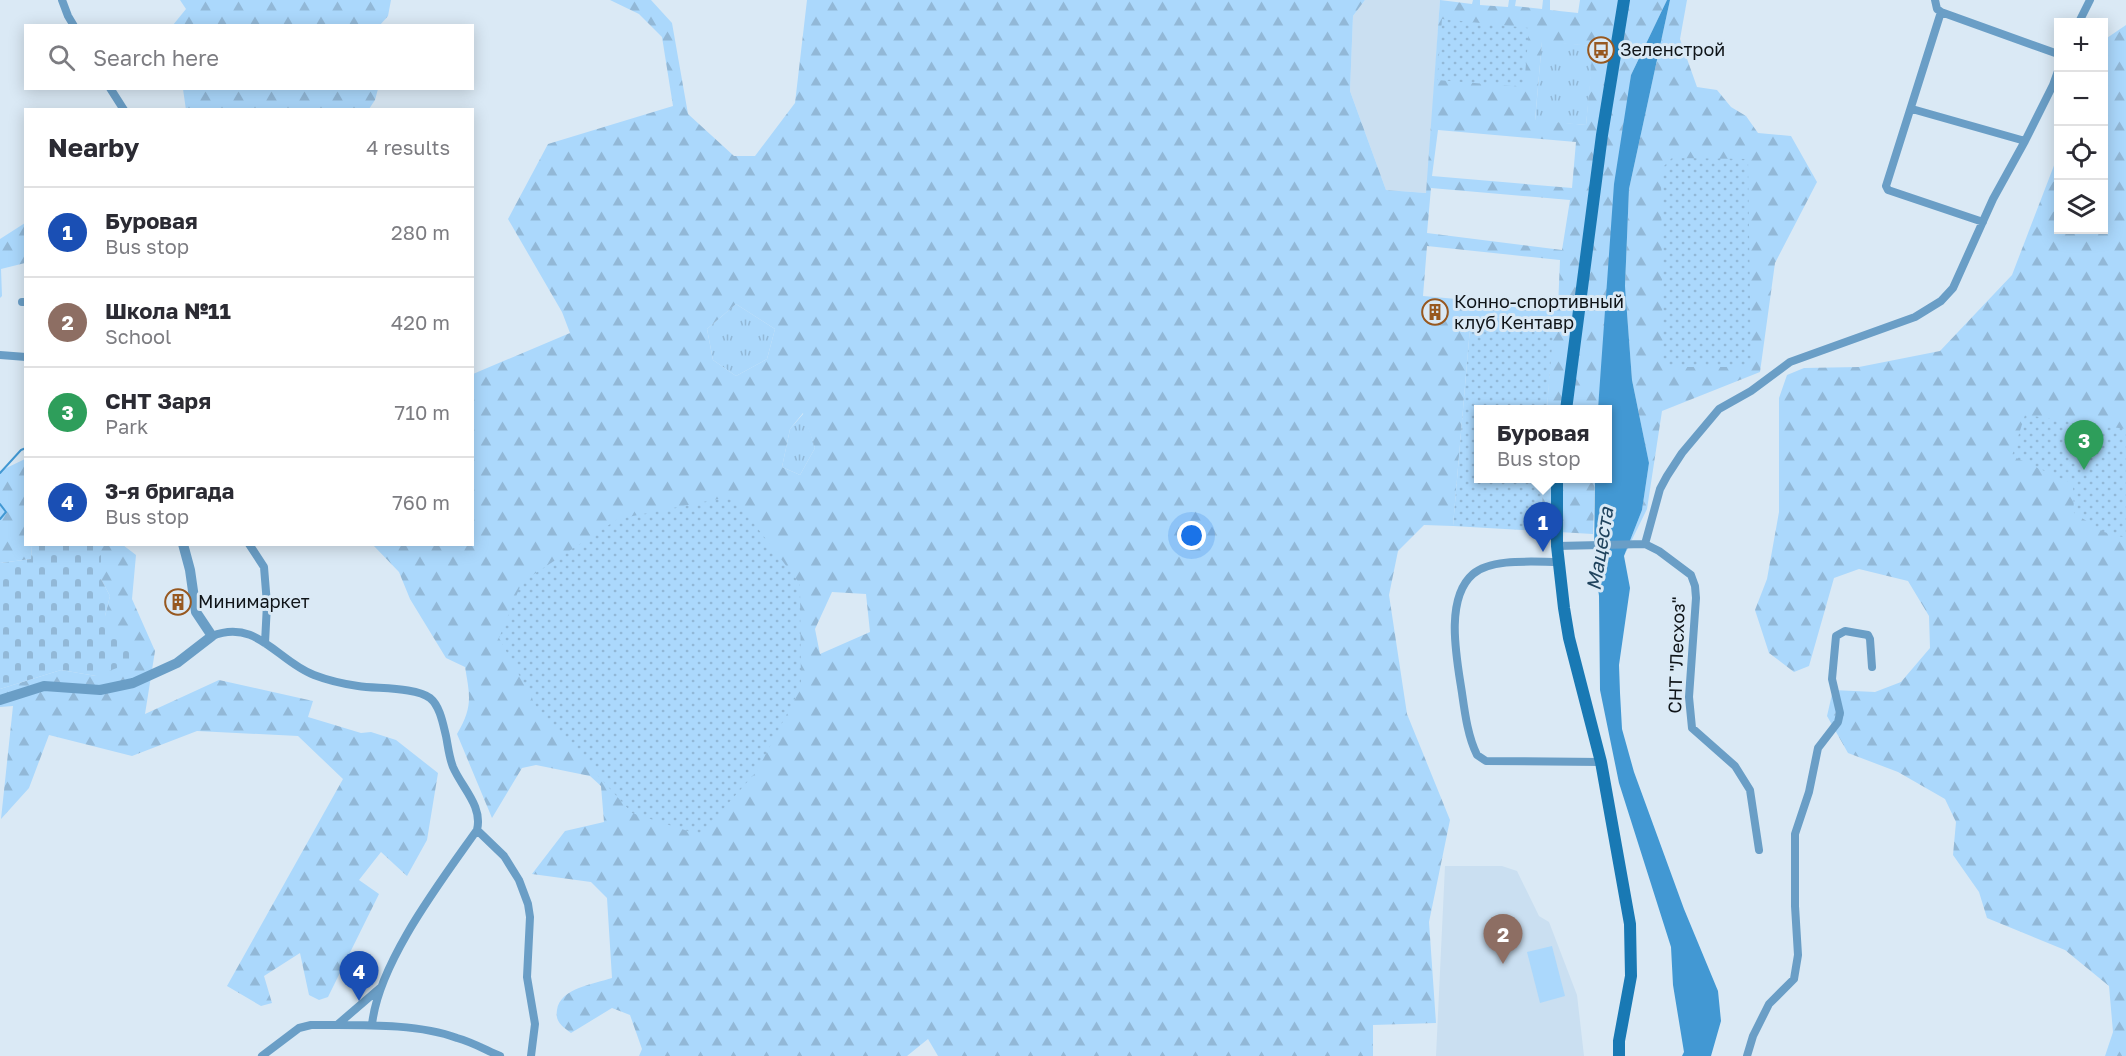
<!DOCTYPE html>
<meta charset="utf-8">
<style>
:root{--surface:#fff;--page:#f7f7f7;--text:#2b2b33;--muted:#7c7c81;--line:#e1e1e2;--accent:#7c3aed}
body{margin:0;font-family:"Golos Text",sans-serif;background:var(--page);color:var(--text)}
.controls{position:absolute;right:18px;top:18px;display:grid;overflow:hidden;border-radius:0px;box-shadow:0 3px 15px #0003}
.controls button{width:54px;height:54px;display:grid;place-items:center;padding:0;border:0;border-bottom:2px solid var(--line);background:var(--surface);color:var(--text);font:30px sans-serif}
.you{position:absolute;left:1192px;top:536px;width:21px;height:21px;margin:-15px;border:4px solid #fff;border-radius:50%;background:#1a73e8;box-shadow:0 0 0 9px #1a73e833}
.badge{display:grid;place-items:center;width:39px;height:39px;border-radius:50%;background:var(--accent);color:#fff;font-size:20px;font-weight:700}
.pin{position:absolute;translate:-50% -50px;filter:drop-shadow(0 2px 3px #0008)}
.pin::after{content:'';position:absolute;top:32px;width:21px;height:18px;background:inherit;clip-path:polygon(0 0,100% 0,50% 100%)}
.popup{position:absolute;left:1474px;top:405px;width:138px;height:78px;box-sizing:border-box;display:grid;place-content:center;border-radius:0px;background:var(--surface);filter:drop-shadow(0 2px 4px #0005);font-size:20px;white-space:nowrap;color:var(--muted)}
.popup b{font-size:22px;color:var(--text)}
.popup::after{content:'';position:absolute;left:50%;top:100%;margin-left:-12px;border:12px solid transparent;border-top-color:var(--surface)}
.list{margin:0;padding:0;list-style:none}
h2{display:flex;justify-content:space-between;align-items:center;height:78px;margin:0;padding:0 24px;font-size:26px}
h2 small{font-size:20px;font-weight:400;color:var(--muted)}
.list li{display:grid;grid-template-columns:39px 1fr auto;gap:18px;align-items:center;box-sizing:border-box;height:90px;padding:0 24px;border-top:2px solid var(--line)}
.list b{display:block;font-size:22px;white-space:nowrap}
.list p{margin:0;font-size:20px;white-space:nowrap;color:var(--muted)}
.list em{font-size:20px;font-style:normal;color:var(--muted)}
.icon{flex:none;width:33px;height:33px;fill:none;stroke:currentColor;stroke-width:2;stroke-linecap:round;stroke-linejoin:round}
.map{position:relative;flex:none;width:2126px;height:1056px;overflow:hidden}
.search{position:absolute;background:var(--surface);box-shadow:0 3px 15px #0003;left:24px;top:24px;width:450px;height:66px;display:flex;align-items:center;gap:15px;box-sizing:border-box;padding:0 21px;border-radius:0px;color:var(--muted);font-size:22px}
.panel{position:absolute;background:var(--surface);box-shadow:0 3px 15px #0003;left:24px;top:108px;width:450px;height:438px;border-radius:0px}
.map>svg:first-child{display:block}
</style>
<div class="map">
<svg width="2126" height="1056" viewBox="0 0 2126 1056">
<defs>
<pattern id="grass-tufts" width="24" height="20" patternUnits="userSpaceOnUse" patternTransform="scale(1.5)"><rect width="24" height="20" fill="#abd8fc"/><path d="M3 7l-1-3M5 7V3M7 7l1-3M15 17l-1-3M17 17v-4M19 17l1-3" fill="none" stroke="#92b8d7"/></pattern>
<pattern id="forest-firs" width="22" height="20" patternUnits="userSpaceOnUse" patternTransform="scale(1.5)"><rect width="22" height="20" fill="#abd8fc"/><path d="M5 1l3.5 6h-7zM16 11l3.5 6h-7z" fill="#92b8d7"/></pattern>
<pattern id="cemetery-stones" width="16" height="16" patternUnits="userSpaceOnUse" patternTransform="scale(1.5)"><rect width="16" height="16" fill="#abd8fc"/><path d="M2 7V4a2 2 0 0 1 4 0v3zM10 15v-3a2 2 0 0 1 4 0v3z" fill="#92b8d7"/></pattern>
<pattern id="park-dots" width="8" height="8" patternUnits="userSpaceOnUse" patternTransform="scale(1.5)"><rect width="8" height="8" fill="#abd8fc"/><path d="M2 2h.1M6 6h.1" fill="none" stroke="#92b8d7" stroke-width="1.8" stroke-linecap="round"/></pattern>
</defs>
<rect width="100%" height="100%" fill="#dae9f5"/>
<path fill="#cadff1" d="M1365 0H1440L1427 193 1386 190 1350 91 1353 16Z
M1445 866H1502L1517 871 1539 916 1549 922 1577 995 1584 1056H1436Z"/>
<path fill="url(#grass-tufts)" d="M1542 41 1594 46 1586 125 1535 121Z
M736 304 775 329 767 359 736 376 713 360 707 329Z
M804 413 815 448 800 475 782 467 790 429Z"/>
<path fill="url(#forest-firs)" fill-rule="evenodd" d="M180 0H391L388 16 380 25H173L186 9Z
M610 0H651L672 23 688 114 734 156H755L795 103 807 0H1365L1353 16 1350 91 1386 190 1426 193 1440 0 1472 4 1473 0H1480V5L1508 7 1509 0H1516L1515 6 1542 9 1543 0H1550V10L1578 13 1580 0H1667L1631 75 1598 409H1547L1553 321 1471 316 1453 526 1424 525 1398 551 1389 595 1407 714 1450 820 1429 922 1436 1023 1373 1025V1056H938L928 1039 907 1056H639L642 1049 630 1015 612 1008 571 1033C562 1026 555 1022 557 1010 560 988 594 984 612 978L607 898 591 882 532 874 565 831 604 822 601 786 590 776 536 765 522 768 492 818 457 734C473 707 470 696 465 667L446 658 410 599 399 572 373 545 472 544 473 374 570 333 562 312 508 219 548 144 673 106 662 37 639 14ZM1542 42 1593 46 1586 125 1535 120ZM1438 130 1576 142 1572 188 1432 176ZM1431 188 1570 200 1562 250 1427 233ZM1427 246 1560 260 1558 308 1423 296ZM736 304 775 329 767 359 736 376 713 360 707 329ZM803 413 815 448 800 475 782 467 790 429ZM832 592 866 594 870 632 820 654 815 629Z
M1670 0H1687L1680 39 1697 87 1717 90 1731 107 1746 116 1758 133 1791 136 1817 182 1775 263 1760 372 1662 411 1647 509 1624 556 1642 510 1649 463 1632 380 1625 286 1629 189Z
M2126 25V1056H2105L2113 1032 2109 986 2065 950 1987 918 1979 892 1953 855 1956 822 1945 799 1898 772 1848 753 1827 716 1833 690 1875 692 1901 682 1930 648 1929 616 1908 581 1859 569 1834 578 1809 666 1794 672 1769 653 1755 610 1767 579 1779 512V398L1787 375 1804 368 1859 367 1940 351 2012 275 2058 155V230H2104V40Z
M378 89 375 100 369 109 186 110 183 89Z
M25 223V263L1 269 2 296 0 298V239Z
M25 459 26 544 32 545 31 559 0 563V471Z
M1543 479H1595L1593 534 1541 531Z
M101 545H123L136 555 132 599 155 651 145 714 219 680 313 701 308 717 361 733 371 732 396 740 438 773 427 840 407 876 381 852 359 880 379 894 328 997 319 1000 309 995 300 953 264 976 272 1003 261 1006 227 986 343 779 298 736 197 731 132 756 49 735 29 788 1 819 13 706 0 707V689L61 670 96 676 105 616 110 596 101 579Z"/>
<path fill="url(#cemetery-stones)" d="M32 545H101V579L110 596 105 616 135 661 96 676 61 670 0 689V563L31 559Z"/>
<path fill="url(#park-dots)" d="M1442 19 1529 28 1524 87 1437 80Z
M1672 158 1748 159 1751 367H1663L1661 169Z
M1471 316 1554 321 1547 409 1478 410V478L1543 479 1541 531 1453 526Z
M2025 415 2126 429V538L2104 532 2074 513 2073 484 2012 456Z
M733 496 800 584 801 687 757 771 700 835 632 813 538 710 499 638 522 582 618 519Z"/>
<path fill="#abd8fc" d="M1552 946 1565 996 1540 1003 1527 952Z"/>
<path fill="#4298d3" d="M1667 0H1670L1629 189 1625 286 1632 380 1649 463 1642 510 1624 556 1630 588 1619 665 1620 693 1622 729 1634 772 1684 909 1718 991 1721 1021 1711 1056H1682L1684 1052 1673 985 1671 947 1619 783 1600 690 1599 596 1594 556 1595 479 1608 478V410L1598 409 1614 184 1631 75Z"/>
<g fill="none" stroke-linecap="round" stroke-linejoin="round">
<path stroke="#4298d3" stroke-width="2" d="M0 473 21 450 26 448
M0 504 6 512 0 519"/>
<path stroke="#6a9ec6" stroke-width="8" d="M62 0 68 16 74 26
M1935 0 1937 9 1941 12 2058 54
M1941 12 1886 186 1888 190 1983 222
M2079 22 2090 0
M110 88 124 110
M1912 109 2025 141
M22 302H26
M0 355 26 357
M249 544 264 567 267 604 265 643
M1645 544 1660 489 1667 476 1682 453 1719 409 1751 391 1790 362 1915 317 1941 301 1953 288 1993 199 2025 141 2053 85 2058 71
M1557 546 1645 544 1659 551 1691 575 1695 586 1696 598 1689 697 1692 728 1735 766 1750 790 1759 850
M1558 562C1534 562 1491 558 1473 574 1444 599 1457 660 1462 693 1465 714 1468 737 1477 755L1486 761 1601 762
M212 636C257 618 277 661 314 675 327 680 344 684 358 686 377 689 416 687 430 698 440 706 443 724 446 736 448 746 449 757 453 767 462 788 483 806 477 830 441 881 378 963 372 1025
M477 830 504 856 519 880 528 904 530 917 527 977 535 1024 531 1056
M337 1025C374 1025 422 1025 457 1038 472 1042 486 1050 500 1056
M262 1056 299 1028 311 1025H337L380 988
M1747 1056 1753 1036 1769 1004 1794 979 1798 955 1795 906V834L1809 792 1818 748 1838 722 1840 713 1832 679 1836 636 1845 631 1868 635 1870 639 1872 667"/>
<path stroke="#6a9ec6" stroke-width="10" d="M0 700 44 686 100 690 133 683 177 663 212 636 196 612 190 570 183 544"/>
<path stroke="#1979b4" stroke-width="12" d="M1566 410 1602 135 1624 0
M1557 478V546L1564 608 1569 638 1601 762 1630 924 1631 976 1619 1041V1056"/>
</g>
<defs>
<g id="bus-ring" transform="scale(1.35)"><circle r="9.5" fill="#dae9f5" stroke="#975820" stroke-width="1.5"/><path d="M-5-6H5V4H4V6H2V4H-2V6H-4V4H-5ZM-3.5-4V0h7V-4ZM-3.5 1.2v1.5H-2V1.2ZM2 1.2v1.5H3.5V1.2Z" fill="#975820"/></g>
<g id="building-ring" transform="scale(1.35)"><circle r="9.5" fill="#dae9f5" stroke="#975820" stroke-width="1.5"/><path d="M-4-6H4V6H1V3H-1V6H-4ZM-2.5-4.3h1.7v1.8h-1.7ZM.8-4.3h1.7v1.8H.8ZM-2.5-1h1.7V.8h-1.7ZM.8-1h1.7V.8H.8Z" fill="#975820"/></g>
</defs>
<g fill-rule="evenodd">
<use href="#bus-ring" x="1601" y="50"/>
<use href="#building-ring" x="1435" y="312"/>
<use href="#building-ring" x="178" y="602"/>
</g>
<g text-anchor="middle" stroke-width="6" stroke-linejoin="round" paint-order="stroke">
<g font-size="18" fill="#0f1418" stroke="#dae9f5" text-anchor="start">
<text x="1620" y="56">Зеленстрой</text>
<text x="1454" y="308">Конно-спортивный<tspan x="1454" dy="21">клуб Кентавр</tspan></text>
<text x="198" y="608">Минимаркет</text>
</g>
<g font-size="18" fill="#0f1418" stroke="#dae9f5">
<text transform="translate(1677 655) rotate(-88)" y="6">СНТ "Лесхоз"</text>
</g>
<g font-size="20" font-style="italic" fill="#20435d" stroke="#dae9f5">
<text transform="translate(1600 549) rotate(-81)" y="7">Мацеста</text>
</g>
</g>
</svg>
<div class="controls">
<button>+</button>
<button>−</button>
<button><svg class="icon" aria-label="locate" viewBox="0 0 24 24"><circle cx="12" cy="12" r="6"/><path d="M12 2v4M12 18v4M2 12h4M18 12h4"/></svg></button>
<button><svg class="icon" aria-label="layers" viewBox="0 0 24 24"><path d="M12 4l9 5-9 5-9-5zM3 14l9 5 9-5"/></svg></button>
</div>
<div class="you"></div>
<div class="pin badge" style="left:1543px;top:552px;background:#1a4fb4">1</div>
<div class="popup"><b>Буровая</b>Bus stop</div>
<div class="pin badge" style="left:1503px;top:964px;background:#8d6e63">2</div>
<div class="pin badge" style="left:2084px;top:470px;background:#2e9e5b">3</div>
<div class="pin badge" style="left:359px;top:1001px;background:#1a4fb4">4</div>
<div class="search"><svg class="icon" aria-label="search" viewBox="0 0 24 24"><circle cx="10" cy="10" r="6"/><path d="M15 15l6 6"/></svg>Search here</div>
<section class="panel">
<h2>Nearby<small>4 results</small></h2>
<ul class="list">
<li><span class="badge" style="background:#1a4fb4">1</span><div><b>Буровая</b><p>Bus stop</p></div><em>280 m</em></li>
<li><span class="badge" style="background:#8d6e63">2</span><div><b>Школа №11</b><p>School</p></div><em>420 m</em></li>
<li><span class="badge" style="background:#2e9e5b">3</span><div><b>СНТ Заря</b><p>Park</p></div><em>710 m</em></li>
<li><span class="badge" style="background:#1a4fb4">4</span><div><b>3-я бригада</b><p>Bus stop</p></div><em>760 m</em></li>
</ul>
</section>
</div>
